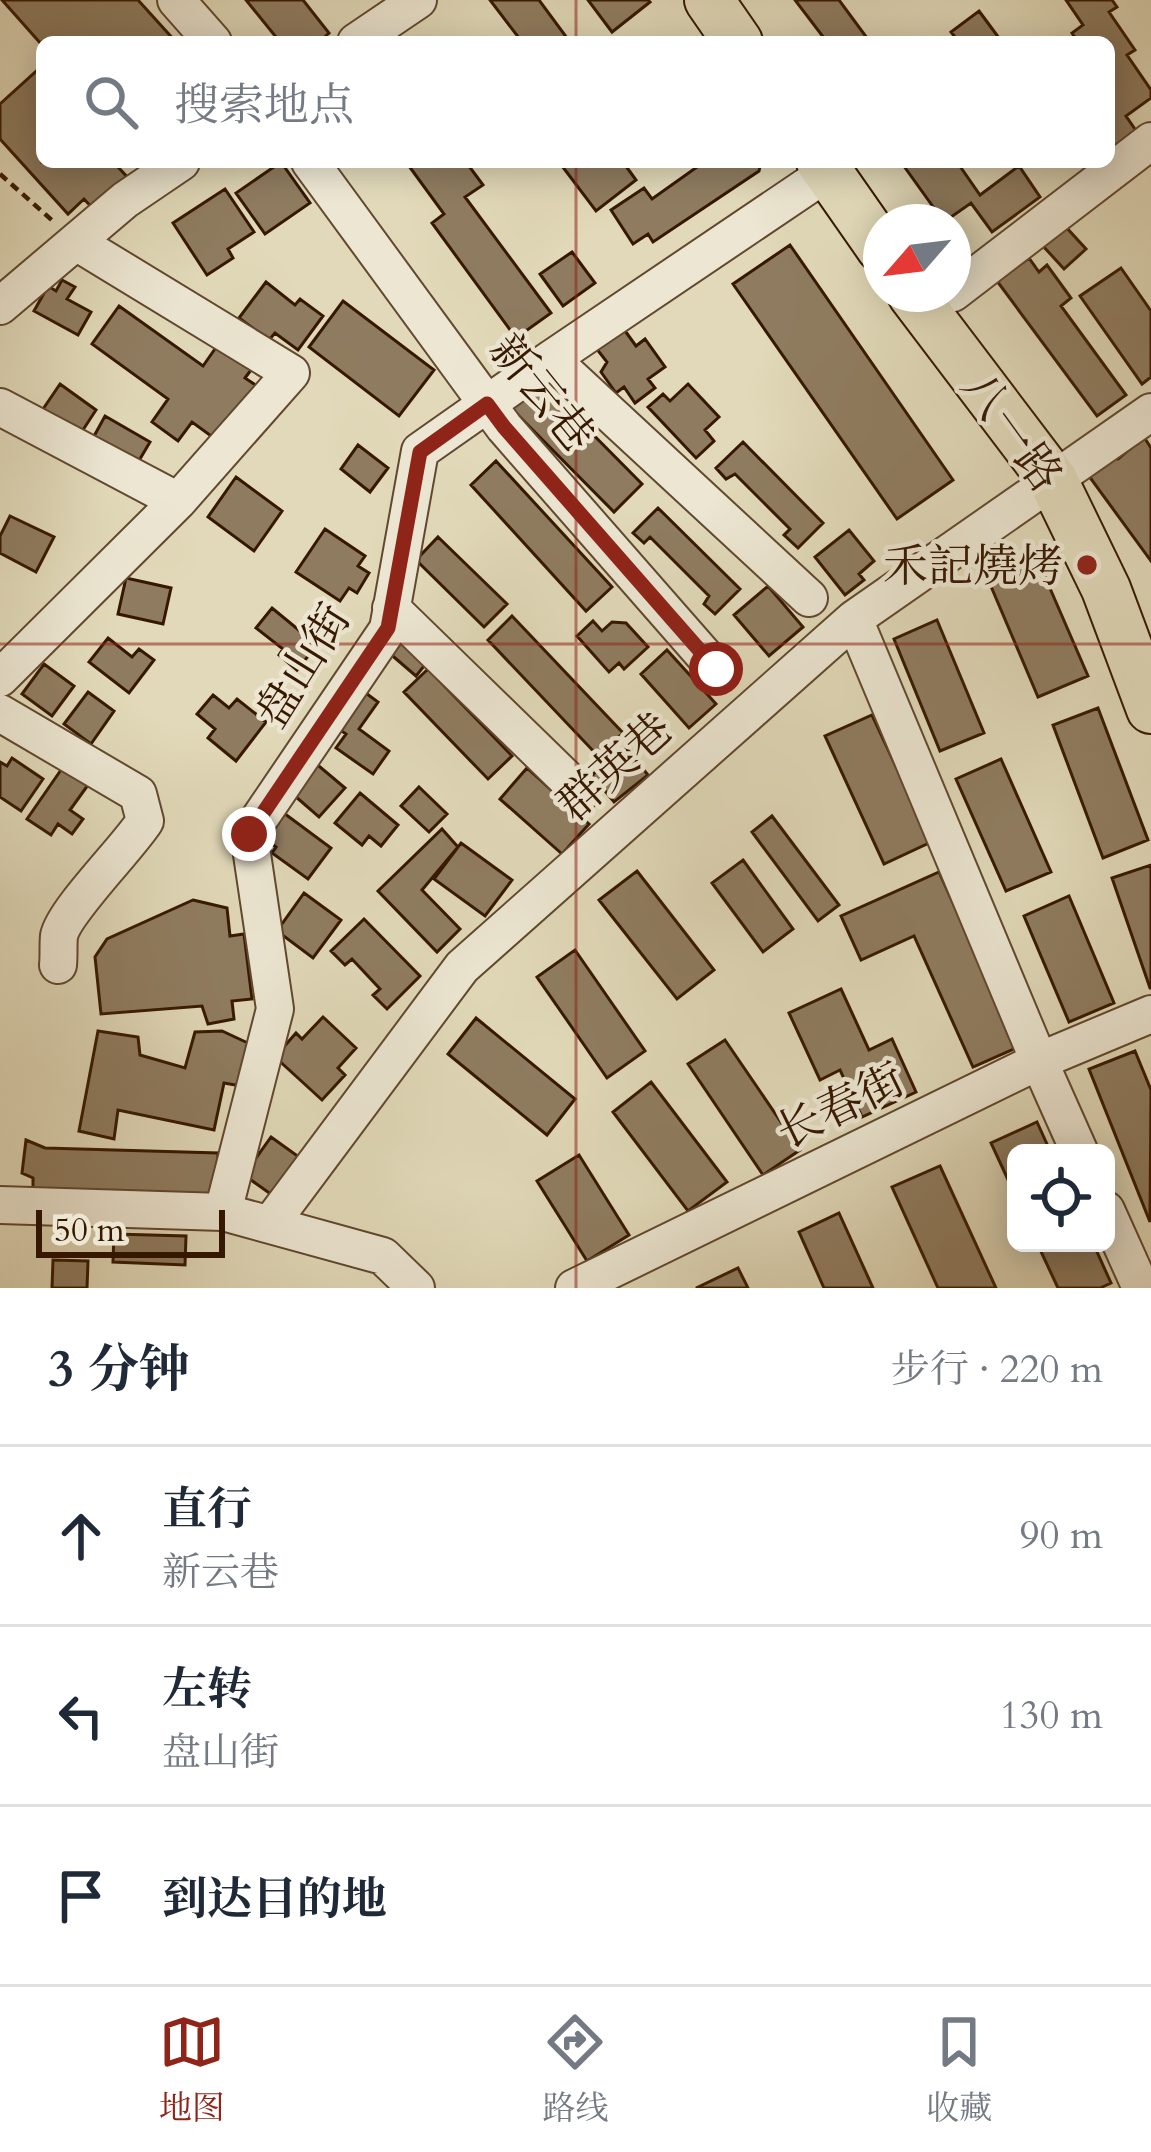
<!DOCTYPE html>
<html lang="zh">
<meta charset="utf-8">
<style>
:root{--surface:#fff;--page:#f6f6f7;--text:#1f2937;--muted:#747a83;--line:#e0e1e3;--accent:#8f2418}
body{margin:0;font-family:Cardo,"Noto Serif SC",serif;background:var(--page);color:var(--text)}
.controls{position:absolute;right:36px;bottom:36px;display:grid;overflow:hidden;border-radius:18px;box-shadow:0 6px 30px #0003}
.controls button{width:108px;height:108px;display:grid;place-items:center;padding:0;border:0;border-bottom:3px solid var(--line);background:var(--surface);color:var(--text);font:60px sans-serif}
.compass{position:absolute;left:863px;top:204px;width:108px;height:108px;border-radius:50%;background:var(--surface);box-shadow:0 6px 30px #0003;rotate:242deg}
.scale{position:absolute;left:36px;bottom:30px;width:189px;box-sizing:border-box;padding-left:12px;border:6px solid #361800;border-top:0;font-size:33px;line-height:42px;white-space:nowrap;color:#361800;-webkit-text-stroke:9px #ece6d2;paint-order:stroke}
.stop{position:absolute;width:36px;height:36px;margin:-27px;border:9px solid #8f2418;border-radius:50%;background:#fff}
.stop.end{background:#8f2418;border-color:#fff;box-shadow:0 3px 12px #0008}
.list{margin:0;padding:0;list-style:none}
h2{display:flex;justify-content:space-between;align-items:center;height:156px;margin:0;padding:0 48px;font-size:51px}
h2 small{font-size:39px;font-weight:400;color:var(--muted)}
.list li{display:grid;grid-template-columns:78px 1fr auto;gap:36px;align-items:center;box-sizing:border-box;height:180px;padding:0 48px;border-top:3px solid var(--line)}
.list b{display:block;font-size:45px;white-space:nowrap}
.list p{margin:0;font-size:39px;white-space:nowrap;color:var(--muted)}
.list em{font-size:39px;font-style:normal;color:var(--muted)}
.icon{flex:none;width:66px;height:66px;fill:none;stroke:currentColor;stroke-width:2;stroke-linecap:round;stroke-linejoin:round}
.map{position:relative;flex:none;width:1151px;height:1288px;overflow:hidden}
.search{position:absolute;background:var(--surface);box-shadow:0 6px 30px #0003;left:36px;right:36px;top:36px;height:132px;display:flex;align-items:center;gap:30px;box-sizing:border-box;padding:0 42px;border-radius:18px;color:var(--muted);font-size:45px}
.sheet{height:696px;background:var(--surface)}
nav{display:flex;justify-content:space-around;align-items:center;box-sizing:border-box;height:168px;border-top:3px solid var(--line);background:var(--surface);font-size:33px;color:var(--muted)}
nav a{display:grid;justify-items:center;gap:6px}
nav .on{color:var(--accent)}
.map>svg:first-child{display:block}
</style>
<div class="map">
<svg width="1151" height="1288" viewBox="0 0 1151 1288">
<rect width="100%" height="100%" fill="#e1d9b9"/>
<filter id="stains"><feTurbulence type="fractalNoise" baseFrequency=".00167" numOctaves="4"/><feColorMatrix values="0 0 0 0 .2 0 0 0 0 .09 0 0 0 0 .02 0 0 0 .5 -.17"/></filter>
<radialGradient id="worn" r=".72"><stop offset=".6" stop-color="#630" stop-opacity="0"/><stop offset="1" stop-color="#630" stop-opacity=".3"/></radialGradient>
<path fill="#8f7c60" stroke="#361800" stroke-width="3" d="M2 0H138L176 42H42V45Z
M246 0H303L329 33 319 42H280Z
M490 0H539L570 42H522Z
M588 0H648L650 2 612 32Z
M795 0H839L870 42H827Z
M1066 0H1112L1117 7 1109 12 1135 50 1127 55 1151 90V98L1126 116 1137 132 1109 151V42H1078L1072 33 1083 25Z
M979 11 1002 42H959L951 32Z
M42 66V162H123L118 167 132 182 98 214 84 199 68 214 0 139V104Z
M281 162 310 203 265 234 236 193Z
M406 162H466L483 185 465 197 551 313 516 338 432 223 444 214Z
M559 162H623L636 180 596 211Z
M704 162H761L759 171 653 242 648 234 633 244 611 210 644 188 652 199Z
M901 162H957L980 195 1019 166 1040 197 992 232 971 203 944 222Z
M225 189 254 232 228 249 233 258 207 275 173 223Z
M1065 226 1086 249 1064 269 1043 246Z
M790 245 953 480 897 519 733 284Z
M572 252 595 283 563 306 540 274Z
M1029 258 1039 272 1047 265 1071 298 1061 306 1126 395 1097 416 997 281Z
M1121 268 1151 311V377L1142 384 1080 296Z
M62 280 75 287 67 299 91 312 78 335 34 311 48 286 56 291Z
M266 282 295 305 300 299 323 316 298 350 275 333 269 340 239 318Z
M343 301 434 370 399 416 309 347Z
M119 306 203 366 217 346 251 370 245 378 257 386 218 441 192 422 178 441 152 422 168 399 92 344Z
M623 328 636 346 645 339 665 367 648 379 655 388 635 403 624 387 616 393 601 372 607 362 596 348Z
M539 380 642 484 614 512 511 408Z
M60 384 96 410 79 436 41 412Z
M688 384 719 417 705 430 714 441 696 458 648 407 663 394 670 401Z
M105 416 150 442 137 464 93 438Z
M1144 437 1151 448V561L1086 472 1109 455 1118 459Z
M743 442 823 523 798 548 784 535 790 529 735 474 726 479 716 468Z
M358 445 388 468 370 492 341 469Z
M496 461 612 587 586 611 471 485Z
M236 477 282 511 254 551 208 517Z
M658 508 740 589 715 614 704 604 709 596 650 537 644 543 633 533Z
M10 516 54 537 36 572 0 553V536Z
M325 529 365 556 358 566 369 573 357 593 349 588 340 601 296 572Z
M849 530 874 561 859 574 864 580 845 595 815 557Z
M438 537 507 604 484 627 416 560Z
M1039 563 1088 676 1038 697 990 584Z
M126 578 171 588 163 624 118 614Z
M768 586 803 627 769 656 734 615Z
M272 608 317 645 297 670 279 655 283 649 256 628Z
M512 616 623 733 598 756 488 640Z
M937 620 984 733 940 751 894 639Z
M593 621 602 631 612 622 626 623 648 647 624 669 619 663 609 672 577 636Z
M400 637 428 661 416 676 388 652Z
M108 638 132 657 139 649 154 660 129 693 89 662Z
M667 650 716 704 689 728 641 674Z
M44 664 74 686 52 716 22 694Z
M428 669 512 756 488 779 404 692Z
M359 688 378 702 359 729 389 751 373 774 336 748 346 734 333 725Z
M88 692 114 711 91 744 64 724Z
M213 695 229 708 237 699 266 722 236 761 208 738 215 729 197 714Z
M1098 708 1148 840 1103 858 1053 725Z
M872 715 931 842 884 864 825 736Z
M626 748 648 775 614 802 592 775Z
M12 758 43 779 21 811 0 797V762L7 766Z
M1001 759 1051 872 1006 891 956 779Z
M313 761 345 788 319 817 288 790Z
M63 767 88 785 70 810 83 819 72 834 58 824 51 835 27 819Z
M527 768 589 824 562 854 500 799Z
M419 787 447 814 429 832 401 806Z
M360 793 398 825 381 846 369 836 362 845 335 823Z
M277 808 331 848 308 879 272 853 276 847 259 834Z
M772 816 839 905 818 921 752 832Z
M442 829 458 847 422 890 460 929 437 952 378 891Z
M461 843 512 880 485 916 434 879Z
M743 860 793 929 763 952 712 883Z
M1151 865V988H1150L1112 878Z
M637 871 714 970 677 999 599 900Z
M939 872 1018 1047 973 1067 914 936 861 960 841 916Z
M304 893 341 920 313 958 277 931Z
M1069 896 1114 1003 1069 1022 1024 916Z
M193 900 227 908 230 936 244 934 252 999 232 1001 234 1019 208 1024 202 1006 101 1014 95 957 107 939Z
M364 919 420 976 387 1009 373 995 380 989 352 959 345 965 331 951Z
M575 950 645 1051 607 1078 537 977Z
M841 989 869 1050 892 1039 916 1092 862 1117 840 1070 820 1080 789 1013Z
M323 1017 356 1048 338 1068 345 1075 322 1100 275 1057 296 1033 302 1039Z
M476 1018 575 1099 547 1135 448 1054Z
M98 1031 138 1037 140 1055 185 1068 195 1032 222 1031 250 1044 241 1086 224 1083 214 1130 118 1110 114 1139 79 1131Z
M725 1040 800 1150 763 1175 688 1064Z
M1135 1051 1151 1090 1150 1222 1089 1069Z
M651 1082 727 1182 688 1211 613 1112Z
M1037 1122 1051 1153H1016V1197L991 1143Z
M271 1137 299 1157 272 1195 244 1175Z
M26 1140 45 1148 218 1153 217 1201 33 1194V1178L22 1173Z
M579 1155 629 1235 587 1261 537 1181Z
M940 1166 996 1288H938L892 1187Z
M839 1213 873 1288H824L799 1232Z
M114 1234 186 1236 185 1265 113 1262Z
M1037 1243H1093L1111 1283 1100 1288H1058Z
M53 1260 88 1261 87 1288H52Z
M738 1268 748 1288H696Z"/>
<g fill="none" stroke-linecap="round" stroke-linejoin="round">
<g stroke="#61482e" stroke-width="40">
<path id="minor" d="M176 0 213 42
M356 42 418 0
M310 162 504 427 716 669
M953 293 1151 141
M0 306 125 200 181 162
M551 359 809 598
M0 407 178 501
M391 608 581 793
M854 619 1039 1061 1080 1153
M0 678 178 501 291 373 76 242
M0 713 138 794 145 821C127 849 64 911 59 936 58 945 59 956 58 965
M0 1205 223 1212
M1106 1210 1141 1288
M271 1223 462 967 854 619 1151 412
M416 1288 383 1256 223 1212 275 1009 249 834 388 629 420 451 551 359 828 172
M574 1288 1039 1061 1151 1014"/>
</g>
<g stroke="#361800" stroke-width="52">
<path id="major" d="M709 0 738 42
M821 162 881 248
M912 294 1053 480 1106 589 1151 709"/>
</g>
<path stroke="#361800" stroke-width="4.5" stroke-dasharray="9 6" stroke-linecap="butt" d="M0 174 54 222"/>
<use href="#minor" stroke="#ece6d2" stroke-width="36"/>
<use href="#major" stroke="#e1d9b9" stroke-width="48"/>
</g>
<g fill="none" stroke-linecap="round" stroke-linejoin="round">
<path stroke="#8f2418" stroke-width="15" d="M249 834 388 628 420 452 487 404 504 427 716 669"/>
</g>
<path fill="none" stroke="#8f2418" stroke-width="3" stroke-opacity="0.55" d="M576 0V42M576 162V1288M0 644H1151"/>
<circle fill="#8f2418" stroke="#ece6d2" stroke-width="4.5" cx="1087" cy="565" r="12"/>
<g text-anchor="middle" stroke-width="9" stroke-linejoin="round" paint-order="stroke">
<g font-size="45" fill="#361800" stroke="#ece6d2">
<text transform="translate(543 392) rotate(51)" y="16">新云巷</text>
<text transform="translate(1013 431) rotate(54)" y="16">八一路</text>
<text transform="translate(302 665) rotate(-58)" y="16">盘山街</text>
<text transform="translate(614 766) rotate(-42)" y="16">群英巷</text>
<text transform="translate(840 1105) rotate(-26)" y="16">长春街</text>
</g>
<g font-size="45" fill="#361800" stroke="#ece6d2" text-anchor="end">
<text x="1063" y="581">禾記燒烤</text>
</g>
</g>
<rect width="100%" height="100%" filter="url(#stains)"/>
<rect width="100%" height="100%" fill="url(#worn)"/>
</svg>
<div class="controls">
<button><svg class="icon" aria-label="locate" viewBox="0 0 24 24"><circle cx="12" cy="12" r="6"/><path d="M12 2v4M12 18v4M2 12h4M18 12h4"/></svg></button>
</div>
<svg class="compass" viewBox="-18 -18 36 36"><path d="M0-13l5 13h-10z" fill="#e53935"/><path d="M0 13l5-13h-10z" fill="#747a83"/></svg>
<div class="scale">50 m</div>
<div class="stop" style="left:716px;top:669px"></div>
<div class="stop end" style="left:249px;top:834px"></div>
<div class="search"><svg class="icon" aria-label="search" viewBox="0 0 24 24"><circle cx="10" cy="10" r="6"/><path d="M15 15l6 6"/></svg>搜索地点</div>
</div>
<section class="sheet">
<h2>3 分钟<small>步行 · 220 m</small></h2>
<ul class="list">
<li><svg class="icon" aria-label="ahead" viewBox="0 0 24 24"><path d="M12 20V5M6 11l6-6 6 6"/></svg><div><b>直行</b><p>新云巷</p></div><em>90 m</em></li>
<li><svg class="icon" aria-label="left" viewBox="0 0 24 24"><path d="M17 20v-9H6M10 6l-5 5 5 5"/></svg><div><b>左转</b><p>盘山街</p></div><em>130 m</em></li>
<li><svg class="icon" aria-label="arrive" viewBox="0 0 24 24"><path d="M6 21V4h12l-3 4 3 4H6"/></svg><div><b>到达目的地</b></div></li>
</ul>
</section>
<nav>
<a class="on"><svg class="icon" aria-label="map" viewBox="0 0 24 24"><path d="M3 6l6-2 6 2 6-2v14l-6 2-6-2-6 2zM9 4v14M15 6v14"/></svg>地图</a>
<a><svg class="icon" aria-label="directions" viewBox="0 0 24 24"><path d="M12 3l9 9-9 9-9-9zM9 14v-3h6M13 9l2 2-2 2"/></svg>路线</a>
<a><svg class="icon" aria-label="saved" viewBox="0 0 24 24"><path d="M7 4h10v16l-5-4-5 4z"/></svg>收藏</a>
</nav>
